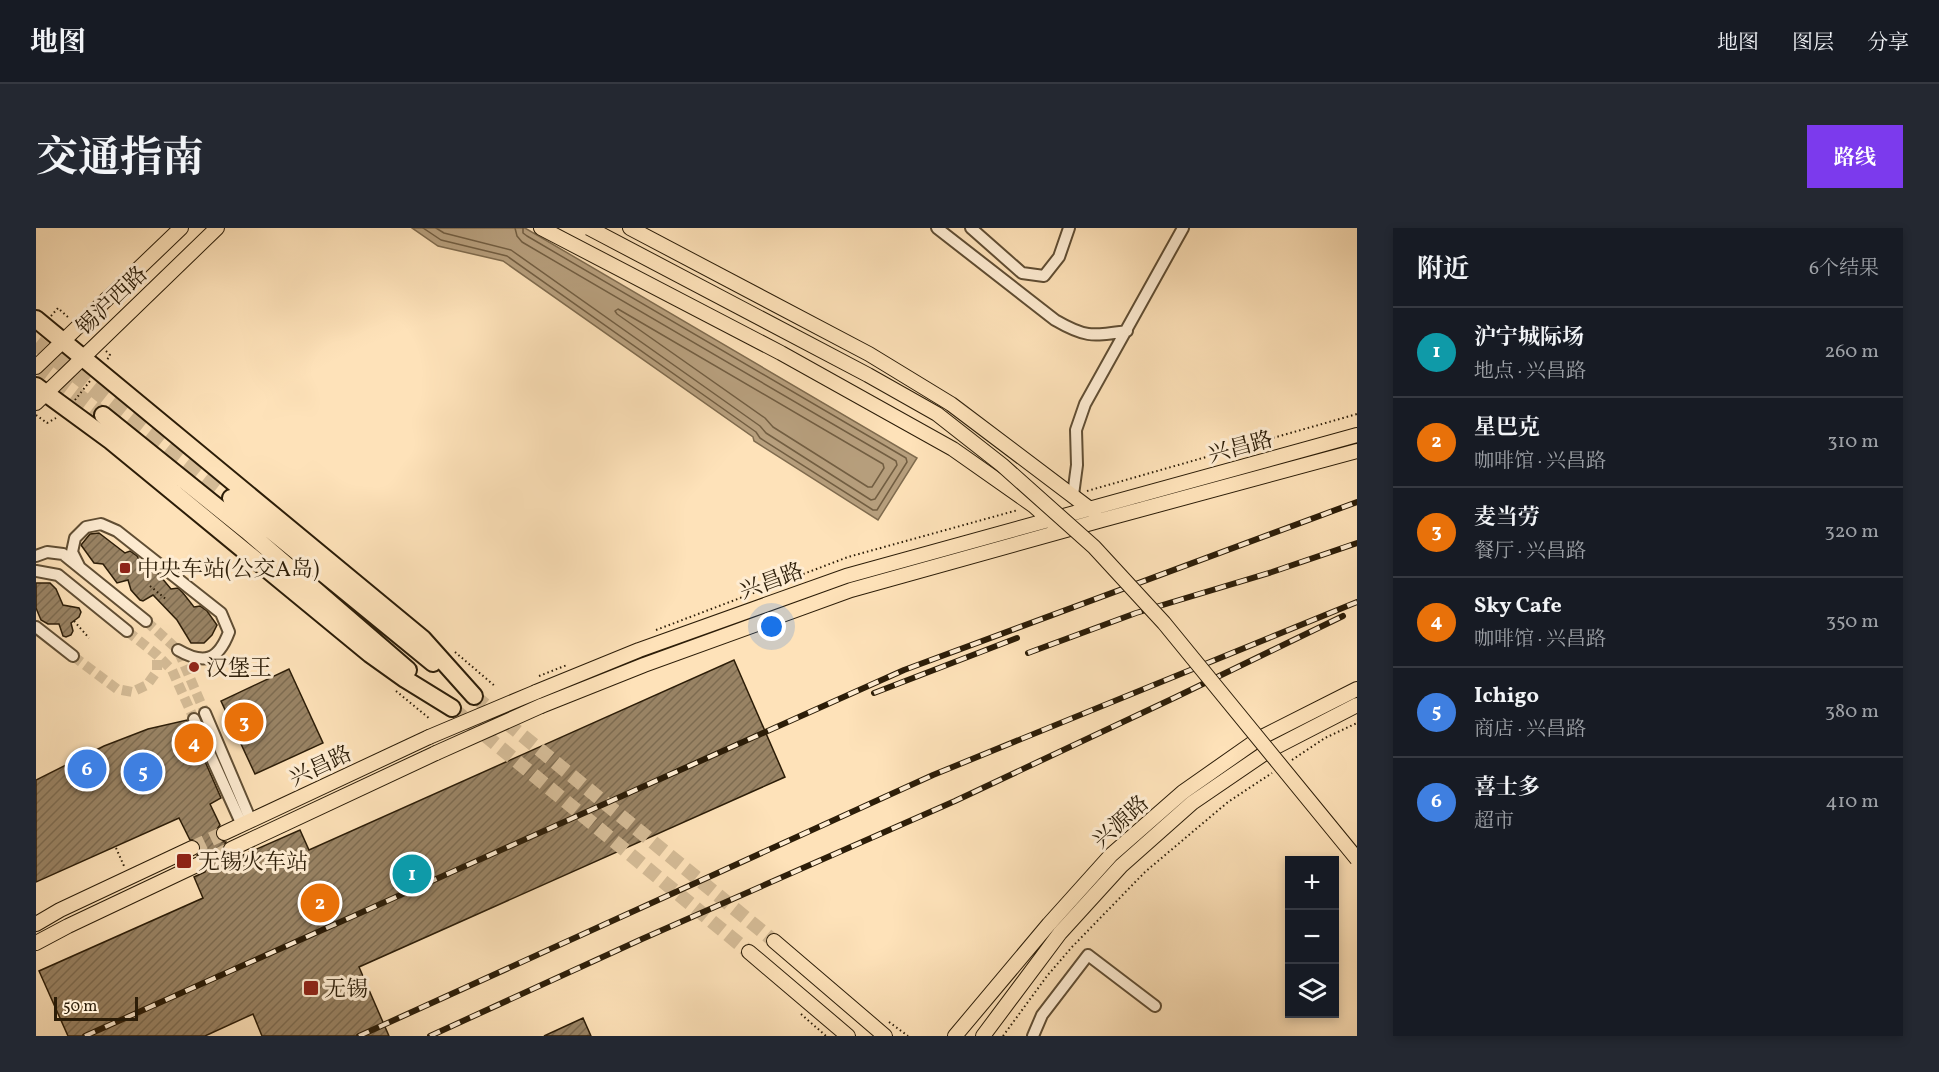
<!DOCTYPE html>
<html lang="zh">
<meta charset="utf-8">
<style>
:root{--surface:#171b24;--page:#242831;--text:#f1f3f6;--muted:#9ea1a6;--line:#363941;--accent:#7c3aed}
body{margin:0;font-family:Vollkorn,"Noto Serif SC",serif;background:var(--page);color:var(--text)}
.controls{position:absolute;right:18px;bottom:18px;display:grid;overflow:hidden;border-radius:0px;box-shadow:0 3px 9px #0003}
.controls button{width:54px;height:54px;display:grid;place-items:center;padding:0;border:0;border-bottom:2px solid var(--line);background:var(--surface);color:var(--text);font:30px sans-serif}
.scale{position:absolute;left:18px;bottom:15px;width:84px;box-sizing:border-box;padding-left:6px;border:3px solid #2c1d08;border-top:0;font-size:16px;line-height:21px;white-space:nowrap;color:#2c1d08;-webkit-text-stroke:4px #feecd2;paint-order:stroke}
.you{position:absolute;left:736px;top:399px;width:21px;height:21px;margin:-15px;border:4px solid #fff;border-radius:50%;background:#1a73e8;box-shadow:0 0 0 9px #1a73e833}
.badge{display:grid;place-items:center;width:39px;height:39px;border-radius:50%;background:var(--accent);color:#fff;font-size:20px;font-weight:700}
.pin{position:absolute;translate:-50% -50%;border:3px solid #fff;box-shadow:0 2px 6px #0006}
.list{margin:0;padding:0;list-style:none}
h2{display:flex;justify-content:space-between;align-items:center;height:78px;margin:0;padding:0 24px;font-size:26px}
h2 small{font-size:20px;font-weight:400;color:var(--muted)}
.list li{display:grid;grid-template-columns:39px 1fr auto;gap:18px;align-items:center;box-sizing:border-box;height:90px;padding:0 24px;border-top:2px solid var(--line)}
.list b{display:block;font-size:22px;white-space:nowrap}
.list p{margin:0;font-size:20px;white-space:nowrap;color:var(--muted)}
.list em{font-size:20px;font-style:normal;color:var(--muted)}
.icon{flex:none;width:33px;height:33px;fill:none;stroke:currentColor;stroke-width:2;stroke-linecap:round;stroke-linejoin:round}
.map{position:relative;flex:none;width:1321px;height:808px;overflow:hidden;border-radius:0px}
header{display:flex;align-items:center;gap:36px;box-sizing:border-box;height:84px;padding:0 30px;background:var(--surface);border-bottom:2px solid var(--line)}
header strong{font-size:28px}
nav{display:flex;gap:33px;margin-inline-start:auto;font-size:21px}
.intro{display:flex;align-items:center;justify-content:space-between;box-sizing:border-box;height:144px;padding:0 36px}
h1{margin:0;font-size:42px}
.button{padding:15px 27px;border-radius:0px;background:var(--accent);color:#fff;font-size:21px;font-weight:700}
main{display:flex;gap:36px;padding:0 36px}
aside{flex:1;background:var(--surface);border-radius:0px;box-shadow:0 3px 9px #0003}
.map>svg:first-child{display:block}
</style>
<header>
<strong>地图</strong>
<nav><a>地图</a><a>图层</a><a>分享</a></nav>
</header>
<div class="intro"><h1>交通指南</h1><a class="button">路线</a></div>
<main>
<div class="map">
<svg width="1321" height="808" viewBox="0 0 1321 808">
<defs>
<pattern id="building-hatch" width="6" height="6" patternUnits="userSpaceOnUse" patternTransform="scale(1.5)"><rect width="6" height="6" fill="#998364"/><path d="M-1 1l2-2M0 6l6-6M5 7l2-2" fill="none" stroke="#7d6b50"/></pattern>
</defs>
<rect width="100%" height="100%" fill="#fee2b9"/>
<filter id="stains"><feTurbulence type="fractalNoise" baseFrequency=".00333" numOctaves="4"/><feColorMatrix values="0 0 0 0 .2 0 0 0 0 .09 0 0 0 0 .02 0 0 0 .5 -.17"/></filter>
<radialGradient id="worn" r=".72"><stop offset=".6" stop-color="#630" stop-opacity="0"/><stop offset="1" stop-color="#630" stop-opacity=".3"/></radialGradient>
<path fill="#b79f7d" stroke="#7f6b4e" stroke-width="1.5" d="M376 0H489L881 230 842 292 718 213 717 209 467 33 402 18Z"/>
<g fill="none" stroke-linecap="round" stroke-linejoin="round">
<path stroke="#725e42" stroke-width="1.5" d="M387 0 405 12 471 28 720 204 724 210 837 282H841L871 234 870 230 491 8 487 5V0
M400 0 408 5 475 22 724 198 730 205 835 272 839 271 861 237 860 233 486 14 481 8 479 0
M582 81 847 236 848 240 836 259H832L737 199 729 190 581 86 579 83Z"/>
</g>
<path fill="url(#building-hatch)" stroke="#2c1d08" stroke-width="1.5" d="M63 305 89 325 94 323 101 328 110 344 120 343 135 361 142 360 147 365 158 379 164 378 171 383 181 397 176 407 168 415H155L141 392 117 367 107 373 104 372 95 362 92 352 81 355 67 336 58 335 45 317 54 306Z
M0 355H14L20 361 27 377 43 380 45 384 43 389 35 395 37 403 35 407 30 409 27 408 23 396H12L5 392 0 380Z
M698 432 749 549 323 739 353 808H226L217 786 169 808H32L3 743 167 670 158 649 169 644 172 636 169 629 161 627 165 621 164 616 161 612H154L143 590 0 654V552L68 518 112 501 151 492 185 570 174 576 184 597 179 604 180 608 183 613 190 614 186 621 189 628 198 631 264 602 273 622Z
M253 441 287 515 219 546 185 473Z
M547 790 555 808H508Z"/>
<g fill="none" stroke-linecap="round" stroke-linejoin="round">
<path stroke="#d4bb96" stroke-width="10" stroke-dasharray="10 5" stroke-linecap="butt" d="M110 393 142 422 169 485
M91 403 121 427 136 442 158 491
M37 428 81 461 96 464 111 457 121 443V427"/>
<path stroke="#d4bb96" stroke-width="14" stroke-dasharray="14 7" stroke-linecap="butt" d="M438 468 738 713
M416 480 713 724
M156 620 188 605
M163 636 195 621"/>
<path stroke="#d4bb96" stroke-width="16" stroke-dasharray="16 8" stroke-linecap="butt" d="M0 115 195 270
M0 136 67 187"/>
<g stroke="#604e34" stroke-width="14">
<path id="minor" d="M901 0 1019 92C1050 110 1056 108 1091 103
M935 0 986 45 1008 48 1023 29 1033 0
M1037 267 1041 237 1040 202 1049 176 1147 0
M0 328 11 324 27 326 110 393
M43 338 36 324 39 310 50 299 65 296 81 303 185 385 193 404C182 433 168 437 142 422
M0 343 22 347 91 403
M0 399 37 428
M169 485 215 593
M158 491 206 597
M997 808 1006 787 1052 727 1119 778"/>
</g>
<g stroke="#2c1d08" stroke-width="16">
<path id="major" d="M505 0 745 125 917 221 998 278 1017 295
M594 0 833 126 915 176 1058 284
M0 139 145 0
M0 175 181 0
M500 464 603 422 810 348 1321 207
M505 478 608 437 815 362 1066 292 1321 223
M188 605 393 509
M195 621 400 525
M0 696 24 682 156 620
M738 713 849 808
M0 715 32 698 163 636
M713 724 812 808
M919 808 1013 696 1075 627 1147 564 1224 510 1321 461
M947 808 1024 705 1085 638 1156 575 1232 523 1321 477"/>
</g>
<g stroke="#2c1d08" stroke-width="20">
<path id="highway" d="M0 91 387 411 438 468
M0 158 75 213 334 426 369 451 416 480
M67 187 211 303 372 442
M195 270 397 435"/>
</g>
<path stroke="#2c1d08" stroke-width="2" stroke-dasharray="1.5 3" stroke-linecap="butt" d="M15 88 22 80 34 91
M70 123 74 127 71 132
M39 172 54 153
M0 187 11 195 20 190
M1051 263 1321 186
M114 358 131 372
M38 393 53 410
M620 402 812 329 982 282
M419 424 460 459
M503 448 531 437
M360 463 394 491
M1256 532 1289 510 1321 495
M80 620 88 638
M765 786 790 808
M853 794 872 808
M967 808 1011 748 1036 719 1109 644 1192 574 1236 545"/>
<use href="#minor" stroke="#feecd2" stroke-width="10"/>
<use href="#major" stroke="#fee2b9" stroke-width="14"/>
<use href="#highway" stroke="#fee2b9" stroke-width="16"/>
<g stroke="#2c1d08" stroke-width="6">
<path id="rail" d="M992 425 1100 385 1236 344 1321 315
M838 465 981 410
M49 808 868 442 1321 274
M323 808 897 547 1321 374
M394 808 606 711 919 573 1140 469 1307 388"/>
</g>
<use href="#rail" stroke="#feecd2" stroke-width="4" stroke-dasharray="11" stroke-linecap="butt"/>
<g stroke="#2c1d08" stroke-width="16" stroke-linecap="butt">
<path id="major-bridge" d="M553 0 832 147 901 186 966 237 1058 319 1128 395 1321 631
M393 509 500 464
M400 525 505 478"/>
</g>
<use href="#major-bridge" stroke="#fee2b9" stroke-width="14"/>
</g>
<g fill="#8f2418" stroke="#feecd2" stroke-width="2">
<rect x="83" y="334" width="12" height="12" rx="3"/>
<circle cx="158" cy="439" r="6"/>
<rect x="140" y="625" width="16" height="16" rx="3"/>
<rect x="267" y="752" width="16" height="16" rx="3"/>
</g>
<g text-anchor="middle" stroke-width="6" stroke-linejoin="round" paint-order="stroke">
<g font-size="22" fill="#2c1d08" stroke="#feecd2">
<text transform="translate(75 72) rotate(-44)" y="8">锡沪西路</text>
<text transform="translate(1204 218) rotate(-15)" y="8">兴昌路</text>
<text transform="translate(735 352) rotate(-20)" y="8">兴昌路</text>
<text transform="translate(284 537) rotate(-25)" y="8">兴昌路</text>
<text transform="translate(1084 593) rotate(-42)" y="8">兴源路</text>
</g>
<g font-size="22" fill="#2c1d08" stroke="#feecd2" text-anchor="start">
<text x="101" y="348">中央车站(公交A岛)</text>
<text x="170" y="447">汉堡王</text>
<text x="162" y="641">无锡火车站</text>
<text x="288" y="768">无锡</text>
</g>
</g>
<rect width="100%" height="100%" filter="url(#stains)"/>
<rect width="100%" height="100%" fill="url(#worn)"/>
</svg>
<div class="controls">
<button>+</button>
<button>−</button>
<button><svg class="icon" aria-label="layers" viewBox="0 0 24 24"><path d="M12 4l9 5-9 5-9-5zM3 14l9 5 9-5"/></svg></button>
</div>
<div class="scale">50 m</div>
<div class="you"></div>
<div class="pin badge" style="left:376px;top:646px;background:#0f9aa8">1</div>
<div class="pin badge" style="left:284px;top:675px;background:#e8710a">2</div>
<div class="pin badge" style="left:208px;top:494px;background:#e8710a">3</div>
<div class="pin badge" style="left:158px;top:515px;background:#e8710a">4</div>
<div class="pin badge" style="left:107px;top:544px;background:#3f7fe0">5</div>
<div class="pin badge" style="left:51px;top:541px;background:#3f7fe0">6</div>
</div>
<aside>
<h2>附近<small>6个结果</small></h2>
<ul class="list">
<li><span class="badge" style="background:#0f9aa8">1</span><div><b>沪宁城际场</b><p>地点 · 兴昌路</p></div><em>260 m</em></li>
<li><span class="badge" style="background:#e8710a">2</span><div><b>星巴克</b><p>咖啡馆 · 兴昌路</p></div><em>310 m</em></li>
<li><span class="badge" style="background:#e8710a">3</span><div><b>麦当劳</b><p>餐厅 · 兴昌路</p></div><em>320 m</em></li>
<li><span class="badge" style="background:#e8710a">4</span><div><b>Sky Cafe</b><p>咖啡馆 · 兴昌路</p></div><em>350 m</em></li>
<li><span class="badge" style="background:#3f7fe0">5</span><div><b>Ichigo</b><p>商店 · 兴昌路</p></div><em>380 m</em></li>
<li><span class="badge" style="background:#3f7fe0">6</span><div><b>喜士多</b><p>超市</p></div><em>410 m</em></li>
</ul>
</aside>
</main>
